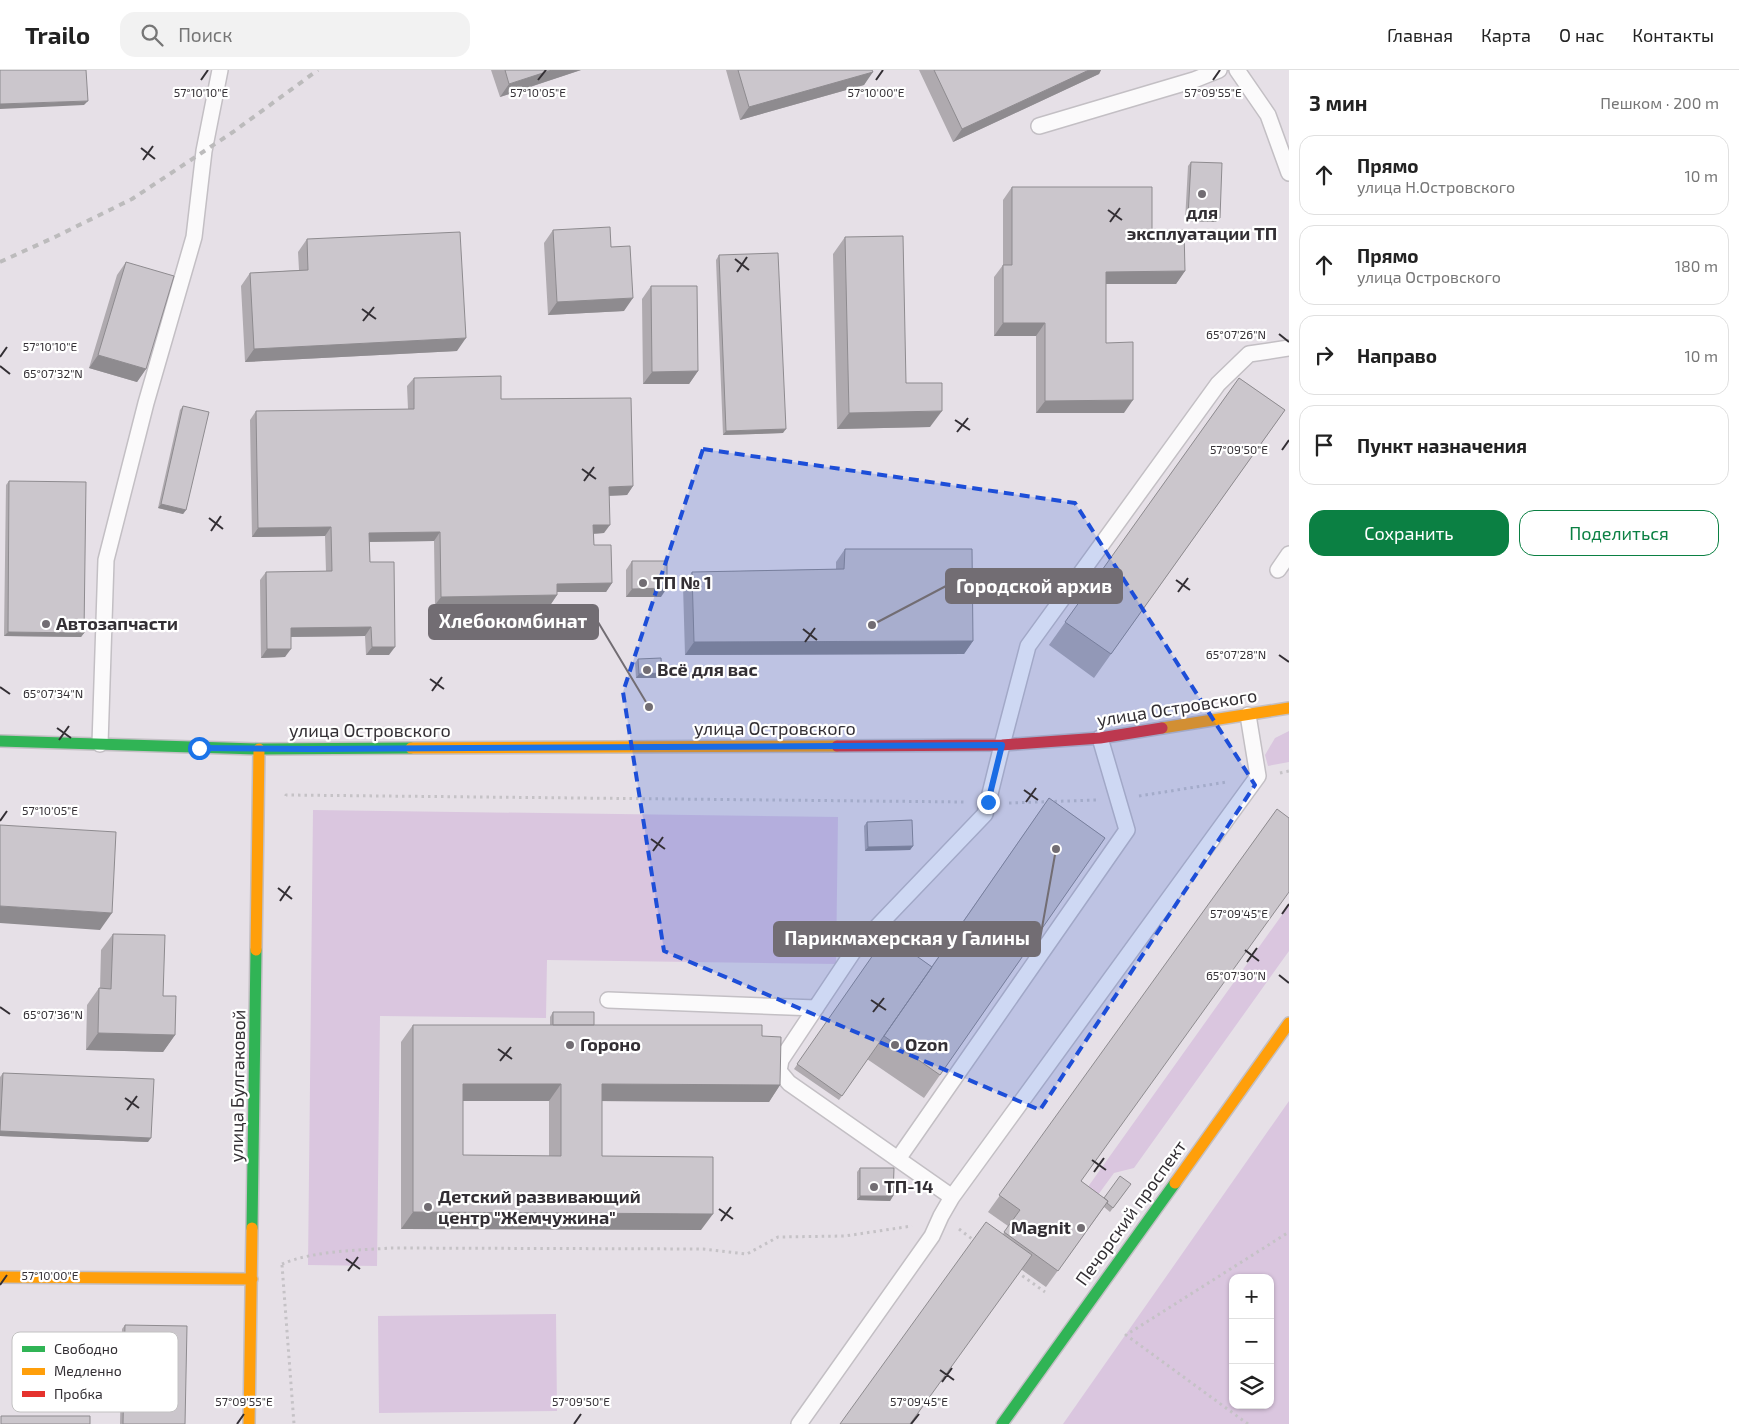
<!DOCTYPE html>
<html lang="ru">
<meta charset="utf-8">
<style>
:root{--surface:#fff;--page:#f2f2f2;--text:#222;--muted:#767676;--line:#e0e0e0;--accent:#0b8043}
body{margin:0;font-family:"Exo 2",sans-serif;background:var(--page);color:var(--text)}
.controls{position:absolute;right:15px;bottom:15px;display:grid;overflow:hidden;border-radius:10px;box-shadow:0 1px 4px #0004}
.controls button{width:45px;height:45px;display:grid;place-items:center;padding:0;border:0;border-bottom:1px solid var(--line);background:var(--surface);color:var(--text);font:25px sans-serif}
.stop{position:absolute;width:15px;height:15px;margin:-11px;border:4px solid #1a73e8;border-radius:50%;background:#fff}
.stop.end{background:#1a73e8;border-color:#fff;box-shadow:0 1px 5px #0008}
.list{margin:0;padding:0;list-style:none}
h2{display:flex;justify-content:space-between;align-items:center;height:65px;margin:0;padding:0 20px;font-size:21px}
h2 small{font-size:16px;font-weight:400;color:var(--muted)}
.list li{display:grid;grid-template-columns:32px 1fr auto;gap:15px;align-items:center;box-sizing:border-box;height:80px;margin:0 10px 10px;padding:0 10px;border:1px solid var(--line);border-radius:15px}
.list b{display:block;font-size:19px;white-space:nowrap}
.list p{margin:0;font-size:16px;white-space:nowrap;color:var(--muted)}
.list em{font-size:16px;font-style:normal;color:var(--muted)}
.actions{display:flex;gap:10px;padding:15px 20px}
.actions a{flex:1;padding:11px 0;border:1px solid var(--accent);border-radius:15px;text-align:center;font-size:18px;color:var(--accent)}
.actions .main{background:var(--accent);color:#fff}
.icon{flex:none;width:28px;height:28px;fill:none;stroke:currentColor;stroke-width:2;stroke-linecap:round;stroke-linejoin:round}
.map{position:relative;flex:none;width:1289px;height:1354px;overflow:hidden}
header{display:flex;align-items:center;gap:30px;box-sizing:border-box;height:70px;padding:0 25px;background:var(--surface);border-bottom:1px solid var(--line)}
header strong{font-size:24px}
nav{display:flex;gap:28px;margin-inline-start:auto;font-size:18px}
.search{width:350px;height:45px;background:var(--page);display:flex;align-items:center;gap:12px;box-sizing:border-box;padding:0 18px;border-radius:15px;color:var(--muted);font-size:19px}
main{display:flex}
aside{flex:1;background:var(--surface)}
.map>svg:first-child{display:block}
</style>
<header>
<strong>Trailo</strong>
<div class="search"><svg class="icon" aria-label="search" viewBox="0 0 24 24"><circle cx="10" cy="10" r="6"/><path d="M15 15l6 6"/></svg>Поиск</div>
<nav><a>Главная</a><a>Карта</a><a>О нас</a><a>Контакты</a></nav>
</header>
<main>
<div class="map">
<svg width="1289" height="1354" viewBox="0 0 1289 1354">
<rect width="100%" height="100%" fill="#e6e0e7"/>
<path fill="#dac6df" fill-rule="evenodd" d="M1289 661V692L1268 696 1265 685 1275 668Z
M313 740 838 747 836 894 547 890 546 948 380 946 377 1196 308 1195Z
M1289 835V881L1134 1098 1114 1103 1095 1129 1085 1121Z
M1289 1031V1354H1063ZM1233 1208H1270V1335H1233Z
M556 1244 557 1341 379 1343 378 1246Z"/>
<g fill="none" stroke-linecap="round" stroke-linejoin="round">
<g stroke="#c3bfc4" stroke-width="18">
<path id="lane" d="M1237 0 1268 45 1289 103
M1039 56 1194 10 1219 0
M1278 500 1289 484
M100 674 106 490 146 333 194 167 204 81 220 0
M608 930 816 938
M898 1089 1127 760 1100 668
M952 1127 789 1013 779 1001 781 990 853 882 985 744 1002 675 1028 576 1218 314 1249 284 1289 278
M799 1354 932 1166 941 1146 952 1127 1258 706 1248 645"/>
</g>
<g stroke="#c3bfc4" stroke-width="14">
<path id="fast" d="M0 671 259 679 411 678
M252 1158 256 880
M1002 1354 1175 1113"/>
</g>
<g stroke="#c3bfc4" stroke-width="14">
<path id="slow" d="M1162 658 1289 638
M411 678 837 676
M256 880 259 679
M1175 1113 1289 953
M0 1207 252 1209
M249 1354 252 1158"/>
</g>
<g stroke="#c3bfc4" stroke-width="14">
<path id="jam" d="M837 676 1002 675 1100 668 1162 658"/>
</g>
<path stroke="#c5c2c6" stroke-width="3" stroke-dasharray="2.5 4" stroke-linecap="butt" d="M1280 703 1289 701
M286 726V725L966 732
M1139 726 1227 712
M1009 733 1096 730
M959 1159 976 1172
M282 1194C312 1181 359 1180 393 1178L703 1179 747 1184 778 1167 845 1166 912 1156
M282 1195 294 1354
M1017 1202 1045 1222
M1248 1354 1126 1265 1289 1162"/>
<use href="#lane" stroke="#fbfafb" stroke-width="15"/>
<use href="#fast" stroke="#30b455" stroke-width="11"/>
<use href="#slow" stroke="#ff9f0a" stroke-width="11"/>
<use href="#jam" stroke="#e5322d" stroke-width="11"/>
<path stroke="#bcbbbc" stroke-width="4" stroke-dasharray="6 6" stroke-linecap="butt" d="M0 192 57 166 132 129 233 62 318 0"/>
</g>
<path fill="#afaaaf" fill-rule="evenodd" d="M491 0H581L500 27Z
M726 0H872L864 15 740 50Z
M919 0H1101L1099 4 953 72Z
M1191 92 1216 152 1185 151 1188 96Z
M1012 117 1152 161 1185 201 1176 214H1106V273L1124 343H1036V266H994V207L1003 195V130Z
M553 160 611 177 624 241 548 245 544 173Z
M845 167 906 313 930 357 837 359 833 184Z
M307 169 457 281 245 292 241 216 250 203 299 200 298 182Z
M719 185 783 363 723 365 716 190Z
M126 192 146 299 137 312 89 298 117 205Z
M651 216 698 301 689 314H643L642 229Z
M414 308 501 329 633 416 627 425 609 426 604 463 594 464V475L612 513 606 522H557V525L551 534 435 535 434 471 370 472V492L389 585H366L365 566 291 567 285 587 261 588 260 510 266 502 326 501 325 466 252 467 250 350 256 341 408 339 407 316Z
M1239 308 1285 340 1094 608 1049 575Z
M183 336 186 440 183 444 158 438 180 340Z
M9 411 84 563 81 567 4 566 6 415Z
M845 479 973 571 964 584 685 585 683 515 692 502 836 499V492Z
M632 491 661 527H626V500Z
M638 589 659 608H636L635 593Z
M1049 728 1105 768 924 1028 867 989Z
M1277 739 1081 1111 1104 1128 1128 1118 1110 1142 1104 1137 1046 1217 1022 1200 1003 1164 1008 1156 988 1142Z
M867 752 913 776 910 780 865 781 864 756Z
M113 864 163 926 175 965 163 982 86 980 87 935 99 918 100 919 101 880Z
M887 865 932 897 839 1030 794 999Z
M553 942 594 955 762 966 780 1015 769 1032 602 1031V1086L701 1160 401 1159V972L413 955H550V947ZM463 1031H549V1086L463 1085Z
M3 1003 148 1072 0 1066V1007Z
M860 1098 893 1126 890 1131 857 1130V1102Z
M125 1255 185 1354H120L122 1259Z"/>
<path fill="#8e8b8f" d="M552 0H581L500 27 509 14Z
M1089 0H1101L1099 4 953 72 962 59Z
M873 2 864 15 740 50 749 37Z
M88 31 84 35 0 39V34Z
M1188 146 1220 148 1216 152 1185 151Z
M1185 201 1176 214H1097L1106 202Z
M633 228 624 241 548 245 557 232Z
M1003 253H1045L1036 266H994Z
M466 268 457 281 245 292 254 279Z
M98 285 146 299 137 312 89 298Z
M698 301 689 314H643L652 302Z
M1133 330 1124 343H1036L1045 331Z
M942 341 930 357 837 359 849 343Z
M786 359 783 363 723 365 726 361Z
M633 416 627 425 603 426 609 417Z
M161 434 186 440 183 444 158 438Z
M593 455H610L604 463 587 464Z
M331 457 325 466 252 467 258 458Z
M440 462 434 471 363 472 369 463Z
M612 513 606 522H551L557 514Z
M667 518 661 527H626L632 519Z
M557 525 551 534 435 535 441 527Z
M371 557 365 566 285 567 291 558Z
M8 562 84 563 81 567 4 566Z
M973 571 964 584 685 585 694 572Z
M372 577H395L389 585H366Z
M267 579H291L285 587 261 588Z
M662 603 659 608H636L639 604Z
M913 776 910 780 865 781 868 777Z
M0 836 112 843 100 860 0 853Z
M98 963 175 965 163 982 86 980Z
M463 1014H561L549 1031H451Z
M602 1014 780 1015 769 1032 590 1031Z
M0 1061 151 1068 148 1072 0 1066Z
M860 1126H893L890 1131 857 1130Z
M413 1142 713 1144 701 1160 401 1159Z"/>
<path fill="#cbc6cc" stroke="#8e8b8f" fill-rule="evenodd" d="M0 0H86L88 31 0 34Z
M505 0H552L509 14Z
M738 0H872L873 2 749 37Z
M934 0H1089L962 59Z
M1191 92 1222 93 1220 148 1188 146Z
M1012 117H1152V161L1184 160 1185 201 1106 202V273L1133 272V330L1045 331V253H1003V195H1012Z
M610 157 611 177 630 176 633 228 557 232 553 160Z
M460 162 466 268 254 279 250 203 308 200 307 169Z
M903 166 906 313H942V341L849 343 845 167Z
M778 183 786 359 726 361 719 185Z
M126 192 174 206 146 299 98 285Z
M651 216H697L698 301 652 302Z
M501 306V329L631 328 633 416 609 417 610 455H593L594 475H611L612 513 557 514V525L441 527 440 462 369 463 370 492H394L395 577H372L371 557 291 558V579H267L266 502 332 501 331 457 258 458 256 341 414 339V308Z
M1239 308 1285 340 1111 584 1065 552Z
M183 336 209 342 186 440 161 434Z
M9 411 86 412 84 563 8 562Z
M845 479H972L973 571 694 572 692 502 844 499Z
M632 491H667V518L632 519Z
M661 588 662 603 639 604 638 589Z
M1049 728 1105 768 940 1005 884 966Z
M1277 739 1289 748V822L1081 1111 1108 1131 1058 1201 1004 1162 1020 1140 999 1125Z
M912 750 913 776 868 777 867 752Z
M0 755 116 762 112 843 0 836Z
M113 864 165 865 163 926H176L175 965 98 963 99 918 111 919Z
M887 865 932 897 842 1026 797 994Z
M553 942H594V955H553Z
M413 955H762V966L781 967 780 1015 602 1014V1086L713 1087V1144L413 1142ZM463 1014H561V1086L463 1085Z
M3 1003 154 1009 151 1068 0 1061Z
M860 1098H894L893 1126H860Z
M1120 1106 1131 1114 1113 1138 1107 1133 1108 1131 1104 1128Z
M986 1152 1032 1185 910 1354H840Z
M125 1255 187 1256 185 1354H123Z
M1 1346H90V1354H1Z"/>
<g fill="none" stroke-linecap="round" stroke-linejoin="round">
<path stroke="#1a73e8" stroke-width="6" d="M199 678 310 679 1002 675 988 732"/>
</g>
<path fill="#1d4ed8" fill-opacity="0.2" stroke="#1d4ed8" stroke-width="4" stroke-dasharray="10 6" stroke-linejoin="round" d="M703 379 1075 433 1255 715 1040 1040 664 881 623 622Z"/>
<path fill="none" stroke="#332f34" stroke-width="2" d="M201 10 208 0M538 10 546 0M876 10 883 0M1213 10 1220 0M141 78 155 89M143 90 153 76M1108 140 1122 150M1110 152 1120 138M735 189 749 200M737 202 747 187M362 239 376 249M363 251 374 237M1279 264 1289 272M0 287 7 277M0 296 10 304M955 350 970 360M957 362 968 348M1282 380 1289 370M582 399 596 409M584 411 594 397M209 448 223 459M211 461 221 446M1176 510 1190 520M1178 522 1188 508M803 559 817 570M805 572 815 558M1279 585 1289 592M430 609 444 619M0 617 10 624M432 621 442 607M57 658 71 668M59 670 69 656M1024 720 1038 730M1026 732 1036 718M0 751 7 741M651 769 665 779M653 781 663 767M278 818 292 829M280 831 290 816M1282 844 1289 834M1245 880 1259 891M1247 892 1257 878M1279 905 1289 913M871 930 886 940M0 937 10 944M873 942 884 928M498 979 512 989M500 991 511 977M125 1028 139 1038M127 1040 137 1026M1092 1090 1106 1100M1094 1102 1104 1088M719 1139 733 1149M721 1151 731 1137M346 1189 360 1199M348 1201 358 1187M0 1215 7 1205M940 1300 954 1310M942 1312 952 1298M237 1354 244 1344M574 1354 581 1344M911 1354 919 1344"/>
<g fill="#726d73" stroke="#fff" stroke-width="2">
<circle cx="1202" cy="124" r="5"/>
<circle cx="643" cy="513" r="5"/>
<circle cx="46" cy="554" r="5"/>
<circle cx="647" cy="600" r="5"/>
<circle cx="570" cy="975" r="5"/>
<circle cx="895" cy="975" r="5"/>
<circle cx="874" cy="1117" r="5"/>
<circle cx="428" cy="1137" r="5"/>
<circle cx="1081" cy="1158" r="5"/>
</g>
<g text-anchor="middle" stroke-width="4.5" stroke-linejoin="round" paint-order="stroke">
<g font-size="18" font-weight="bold" fill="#332f34" stroke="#fff" text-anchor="start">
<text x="1202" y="149" text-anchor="middle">для<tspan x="1202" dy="21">эксплуатации ТП</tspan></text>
<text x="653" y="519">ТП № 1</text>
<text x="56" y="560">Автозапчасти</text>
<text x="657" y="606">Всё для вас</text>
<text x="580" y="981">Гороно</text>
<text x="905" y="981">Ozon</text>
<text x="884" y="1123">ТП-14</text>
<text x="438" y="1133">Детский развивающий<tspan x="438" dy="21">центр "Жемчужина"</tspan></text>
<text x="1071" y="1164" text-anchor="end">Magnit</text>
</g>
<g font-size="18" fill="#332f34" stroke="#fff">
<text transform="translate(1177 638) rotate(-9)" y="6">улица Островского</text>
<text x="775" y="665">улица Островского</text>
<text x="370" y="667">улица Островского</text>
<text transform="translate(238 1016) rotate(-89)" y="6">улица Булгаковой</text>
<text transform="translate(1131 1143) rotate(-54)" y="6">Печорский проспект</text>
</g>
</g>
<rect x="12" y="1262" width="166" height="80" rx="8" fill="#fff" stroke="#c2c1c2" stroke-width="1"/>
<rect x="22" y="1276" width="23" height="6" fill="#30b455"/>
<rect x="22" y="1298" width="23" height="7" fill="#ff9f0a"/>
<rect x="22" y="1321" width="23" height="6" fill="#e5322d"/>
<g font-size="14" fill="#332f34">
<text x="54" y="1284">Свободно</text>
<text x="54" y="1306">Медленно</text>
<text x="54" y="1329">Пробка</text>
</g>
<g font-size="12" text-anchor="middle" fill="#332f34" stroke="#fff" stroke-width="4.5" stroke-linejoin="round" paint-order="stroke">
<text x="201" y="27">57°10'10"E</text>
<text x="538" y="27">57°10'05"E</text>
<text x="876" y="27">57°10'00"E</text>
<text x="1213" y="27">57°09'55"E</text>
<text x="1236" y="269">65°07'26"N</text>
<text x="50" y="281">57°10'10"E</text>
<text x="53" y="308">65°07'32"N</text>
<text x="1239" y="384">57°09'50"E</text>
<text x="1236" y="589">65°07'28"N</text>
<text x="53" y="628">65°07'34"N</text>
<text x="50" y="745">57°10'05"E</text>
<text x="1239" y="848">57°09'45"E</text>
<text x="1236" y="910">65°07'30"N</text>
<text x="53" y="949">65°07'36"N</text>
<text x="50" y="1210">57°10'00"E</text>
<text x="244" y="1336">57°09'55"E</text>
<text x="581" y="1336">57°09'50"E</text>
<text x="919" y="1336">57°09'45"E</text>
</g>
<path fill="none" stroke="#726d73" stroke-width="2" d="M872 555L946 516M649 637L598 552M1056 779L1040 869"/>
<g fill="#726d73" stroke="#fff" stroke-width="2">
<circle cx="872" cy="555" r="5"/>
<circle cx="649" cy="637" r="5"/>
<circle cx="1056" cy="779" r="5"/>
</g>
<g fill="#726d73" stroke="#726d73" stroke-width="2">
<rect x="946" y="499" width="176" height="34" rx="5"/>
<rect x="429" y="535" width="169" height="34" rx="5"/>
<rect x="774" y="852" width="266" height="34" rx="5"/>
</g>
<g font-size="19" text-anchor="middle" font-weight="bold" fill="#fff">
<text x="1034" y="523">Городской архив</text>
<text x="513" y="558">Хлебокомбинат</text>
<text x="907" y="875">Парикмахерская у Галины</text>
</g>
</svg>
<div class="controls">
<button>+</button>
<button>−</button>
<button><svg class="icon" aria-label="layers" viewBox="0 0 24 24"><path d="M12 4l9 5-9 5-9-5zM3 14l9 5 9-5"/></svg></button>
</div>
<div class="stop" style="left:199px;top:678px"></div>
<div class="stop end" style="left:988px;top:732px"></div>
</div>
<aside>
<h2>3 мин<small>Пешком · 200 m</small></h2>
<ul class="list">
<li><svg class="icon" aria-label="ahead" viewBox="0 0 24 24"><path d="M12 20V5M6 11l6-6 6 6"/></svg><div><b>Прямо</b><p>улица Н.Островского</p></div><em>10 m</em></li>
<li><svg class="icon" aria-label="ahead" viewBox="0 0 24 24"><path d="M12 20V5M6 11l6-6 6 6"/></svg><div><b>Прямо</b><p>улица Островского</p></div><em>180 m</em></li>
<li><svg class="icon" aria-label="right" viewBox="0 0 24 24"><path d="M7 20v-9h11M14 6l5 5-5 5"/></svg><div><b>Направо</b></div><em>10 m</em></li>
<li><svg class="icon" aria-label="arrive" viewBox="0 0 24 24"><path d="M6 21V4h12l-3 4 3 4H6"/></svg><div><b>Пункт назначения</b></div></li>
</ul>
<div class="actions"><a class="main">Сохранить</a><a>Поделиться</a></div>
</aside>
</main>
